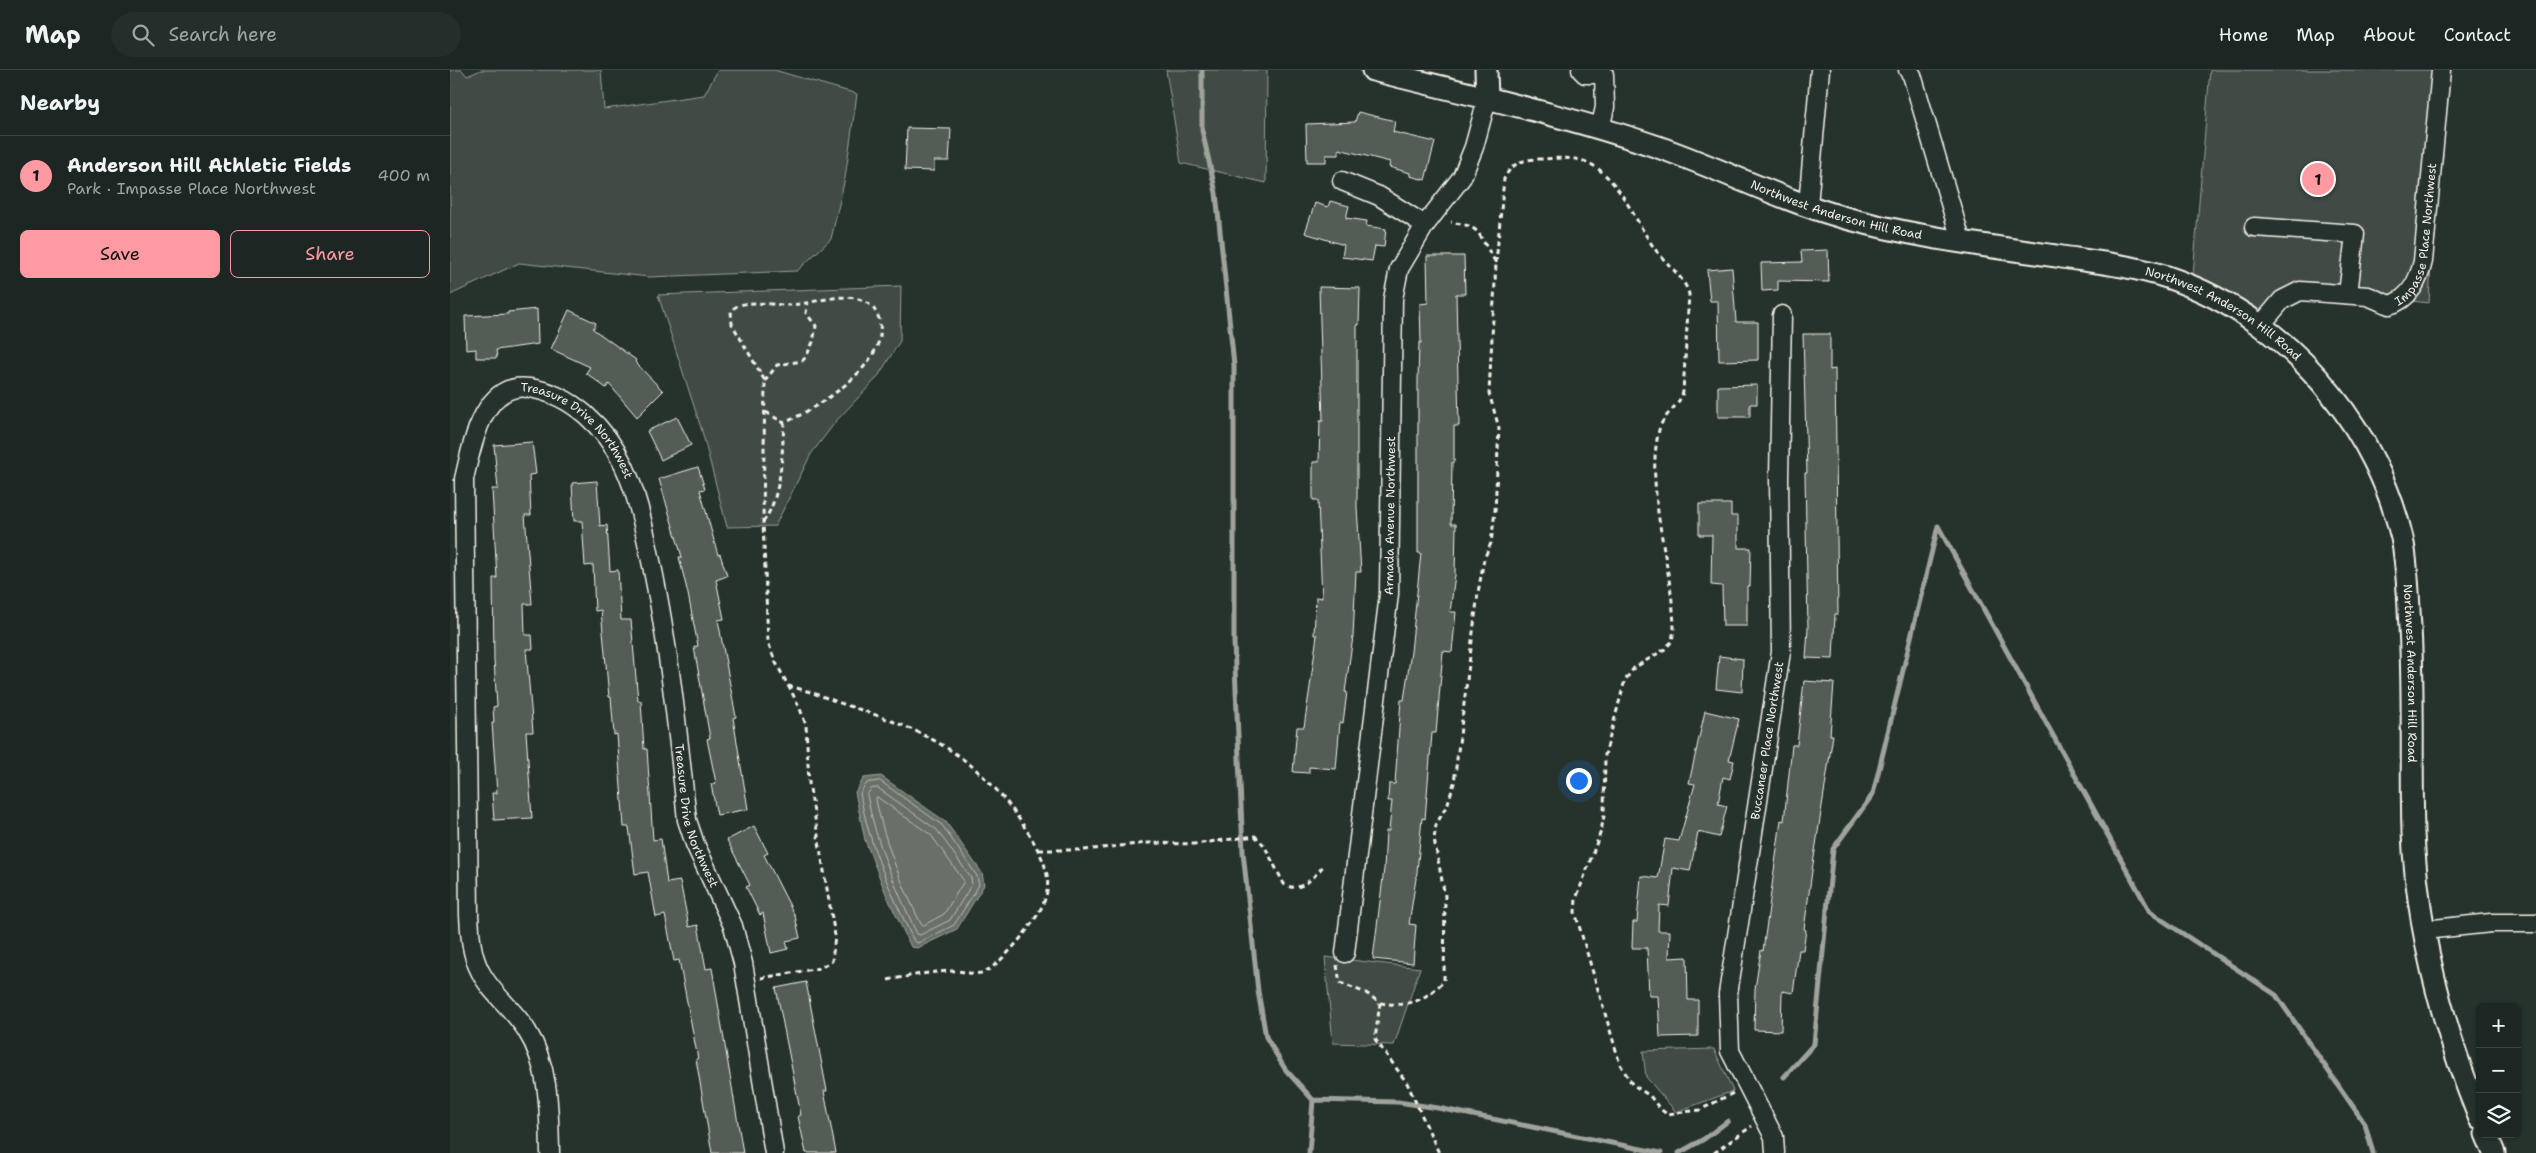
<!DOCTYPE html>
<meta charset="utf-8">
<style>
:root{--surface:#1c2622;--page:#252e2a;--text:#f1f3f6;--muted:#a0a5a5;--line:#3a4340;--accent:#ff9aa2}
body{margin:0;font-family:"Shantell Sans",sans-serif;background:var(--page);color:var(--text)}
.controls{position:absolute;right:15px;bottom:15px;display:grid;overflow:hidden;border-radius:8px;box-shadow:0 1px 4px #0004}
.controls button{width:45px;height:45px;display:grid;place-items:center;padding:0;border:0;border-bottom:1px solid var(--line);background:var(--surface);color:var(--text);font:25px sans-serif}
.you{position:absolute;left:1128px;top:710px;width:18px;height:18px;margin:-12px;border:4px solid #fff;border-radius:50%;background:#1a73e8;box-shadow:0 0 0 8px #1a73e833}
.badge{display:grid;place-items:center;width:32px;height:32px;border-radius:50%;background:var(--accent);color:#111;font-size:16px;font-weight:700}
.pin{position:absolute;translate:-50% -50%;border:2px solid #fff;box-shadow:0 1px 5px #0006}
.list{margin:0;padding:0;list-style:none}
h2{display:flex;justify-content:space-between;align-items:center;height:65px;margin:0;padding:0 20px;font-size:21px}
h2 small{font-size:16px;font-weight:400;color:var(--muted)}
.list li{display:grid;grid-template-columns:32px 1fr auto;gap:15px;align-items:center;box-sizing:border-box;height:80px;padding:0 20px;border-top:1px solid var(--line)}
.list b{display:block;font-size:19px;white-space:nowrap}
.list p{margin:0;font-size:16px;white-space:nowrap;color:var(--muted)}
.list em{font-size:16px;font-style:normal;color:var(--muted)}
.actions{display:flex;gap:10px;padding:15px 20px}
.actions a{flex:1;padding:11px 0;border:1px solid var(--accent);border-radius:8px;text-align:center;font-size:18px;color:var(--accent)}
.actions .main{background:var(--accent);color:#111}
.icon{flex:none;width:28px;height:28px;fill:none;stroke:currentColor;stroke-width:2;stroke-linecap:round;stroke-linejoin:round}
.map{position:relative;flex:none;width:2086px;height:1083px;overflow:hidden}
header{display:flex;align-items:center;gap:30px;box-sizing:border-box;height:70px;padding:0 25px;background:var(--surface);border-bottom:1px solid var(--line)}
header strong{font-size:24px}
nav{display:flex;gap:28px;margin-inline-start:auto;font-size:18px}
.search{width:350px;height:45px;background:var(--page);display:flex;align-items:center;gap:12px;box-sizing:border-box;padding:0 18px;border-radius:28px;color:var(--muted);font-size:19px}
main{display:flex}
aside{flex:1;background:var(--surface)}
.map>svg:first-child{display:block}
</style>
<header>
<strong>Map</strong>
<div class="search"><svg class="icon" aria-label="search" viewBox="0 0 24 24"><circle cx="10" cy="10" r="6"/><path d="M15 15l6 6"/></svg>Search here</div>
<nav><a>Home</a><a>Map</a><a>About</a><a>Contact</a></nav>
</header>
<main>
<aside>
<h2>Nearby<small></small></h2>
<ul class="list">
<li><span class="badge">1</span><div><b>Anderson Hill Athletic Fields</b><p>Park · Impasse Place Northwest</p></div><em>400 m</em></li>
</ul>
<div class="actions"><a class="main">Save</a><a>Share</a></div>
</aside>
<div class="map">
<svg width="2086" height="1083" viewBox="0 0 2086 1083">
<rect width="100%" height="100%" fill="#26332d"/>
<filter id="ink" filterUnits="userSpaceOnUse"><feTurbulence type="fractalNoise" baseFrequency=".02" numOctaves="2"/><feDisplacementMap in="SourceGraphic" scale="10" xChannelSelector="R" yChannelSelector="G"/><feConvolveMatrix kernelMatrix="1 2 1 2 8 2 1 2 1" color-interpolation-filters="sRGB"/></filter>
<g filter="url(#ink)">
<path fill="#414b45" stroke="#9a9e96" d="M0 0H12L17 6 31 0H151L154 39 254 25 268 0H324L407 24 395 108 381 169 347 201 199 207 69 193 0 225Z
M716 0H817L816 113 731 93Z
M1760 0H1990L1979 233 1861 220 1811 255 1742 217Z
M451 216 450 271 427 308 387 350 361 384 325 456 277 457 252 361 208 225Z
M875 887 970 898 944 975 883 973Z
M1264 979 1283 1021 1226 1042 1196 1007 1193 981Z"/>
<path fill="#676f68" stroke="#9fa39b" d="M431 706 496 752 532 803 534 815 507 859 468 878 461 877 436 824 415 770 405 722 414 708Z"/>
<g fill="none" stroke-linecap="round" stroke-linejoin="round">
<path stroke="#bcbdb5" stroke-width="1" d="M430 711 492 755 527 806 529 815 504 855 468 873 464 871C441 823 419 776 410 723L417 713Z
M428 718 487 760 521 808 522 814 500 850 470 865 467 864C446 818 426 774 417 725L421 719Z
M427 727 481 765 514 811 494 844 474 855 471 854C451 813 435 774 426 730Z"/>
<path stroke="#9fa39b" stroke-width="5" d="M752 0V60L766 123 784 295V573L793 782 808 921 816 967 835 999 863 1030 859 1083
M1488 456 1700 842 1826 925 1915 1054 1923 1083
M1334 1007 1364 974 1383 779 1423 724 1488 456
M863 1030 948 1032 988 1038 1211 1083
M1229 1083 1254 1069 1278 1051"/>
</g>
<path fill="#525c55" stroke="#f4f1e8" d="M908 42 945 51 943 62 985 72 975 110 960 106V103L939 97 940 92 889 79V85H876V92H857L856 54 905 52Z
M457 58 501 59 499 91H484V101L455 100Z
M880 131 899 136 896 148 917 151 916 156 936 159 934 177 925 176 922 191 892 187 894 175 855 163 865 133 878 137Z
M1378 180 1379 212 1328 211V220L1312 221 1311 193 1352 192 1351 181Z
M977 186H1014L1015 224H1006L1009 356H1004V392H1002L1001 454H1006L1005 505 1000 542H1006L1002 582 993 581 986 663H982L975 749 972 748 967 802 959 854 966 855 963 893 923 889 934 799 936 761H939L942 731H938L939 714H945L951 630H954L961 582 971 483H968V311L969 273H971L970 234 978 233Z
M1282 198 1286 252H1308V290L1269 291 1268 231H1260L1257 200Z
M869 217 910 218 909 255H907V437L911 502H906L903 567 895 622H897L893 653 890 652 886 699 859 697V703L843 702 847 657H854L860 617 867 565H864L866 527 872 528 868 430H863V392H869L870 351H873Z
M87 239 88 274 46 280 47 288H26V279L16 280 15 246 58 244V242Z
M119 240 146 253 143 259 186 290 185 292 213 321 187 347 159 314 156 318 136 303 140 297 101 279Z
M1353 264H1380V300L1385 299 1388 544H1385L1383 589 1356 588 1358 559 1355 403H1357Z
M1307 315V334H1300V347H1268V316Z
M227 347 241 375 211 390 197 361Z
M82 372 86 404 79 405 81 445H75L82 534H74L75 565H82L83 579H76L83 662H76L82 748 44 750 42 723H47L42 653H44L43 637 47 636 44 590 43 508H47L42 419H48L44 375Z
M248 397 255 419 250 420 268 485 270 484 277 506 266 510 274 549 268 550 286 647 283 648 298 739 267 745 261 714 266 713 257 669 260 668 244 577 248 576 238 524 229 487H232L209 409Z
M147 411 150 456 157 455 160 501 168 500 171 550H181L188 631H191L194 679H197L203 770 211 769 217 813 230 811 239 857 248 855 256 899 262 898 293 1083H262L246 989H248L229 890 224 891 215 845 206 847 198 802 185 804 179 757H174L167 664 164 665 161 627H159L151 540 145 541 143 495 135 496 132 451H124L122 413Z
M1249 434H1281V446H1288V478H1301L1300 516H1297V556H1273L1272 516 1261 515 1262 465H1249Z
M1269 586 1293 589 1292 622 1266 619Z
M1354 611 1384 613 1380 665H1383L1363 794 1354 859 1356 860 1353 880H1349L1343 923 1332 921 1331 961 1304 960 1305 919 1311 880 1313 881 1331 750 1334 751 1342 675H1347Z
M1255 641 1289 649 1279 690 1284 691 1280 709 1273 707 1268 734 1277 736 1269 767 1248 762 1240 801 1223 798 1219 836 1209 835 1208 861H1220L1219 888 1237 887 1238 930H1248V966L1210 967 1208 926H1199L1197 878H1182L1183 852H1187L1191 806 1208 808 1215 769 1229 771 1245 714 1239 713Z
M304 756 318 783 314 785 345 846 350 868 336 871 338 879 321 883 313 843 310 845 296 817 300 815 277 770Z
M356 912 377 1021H374L386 1083H356L348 1046 351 1045 326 918Z"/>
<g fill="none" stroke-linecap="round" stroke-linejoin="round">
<g stroke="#f4f1e8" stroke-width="21">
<g id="minor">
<path d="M1131 0 1135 4H1154L1155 37 1150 59"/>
<path d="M1458 0 1462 5 1511 170"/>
<path d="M892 111 929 126 975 155"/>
<path d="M1358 135 1370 0"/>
<path d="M1804 157 1905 164 1898 224"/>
<path id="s1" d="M1811 255 1832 230 1850 221 1918 226 1939 235C1959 230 1969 210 1973 191L1991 0"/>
<path d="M1974 860 2041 853H2086"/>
<path id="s2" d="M895 883 939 524 943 229 949 199 975 155 1012 107 1024 77 1037 29"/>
<path id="s3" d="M100 1083C99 1042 100 997 77 961 64 939 41 924 30 901 21 884 20 864 19 845L14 409C22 375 33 311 79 318 122 324 156 358 174 396 188 426 194 459 201 491 219 576 228 663 237 750L245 774 283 856 293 893 324 1083"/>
<path id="s4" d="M1325 1083 1324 1067 1280 981 1278 924 1331 582 1329 408 1332 245"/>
</g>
</g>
<g stroke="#f4f1e8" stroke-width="25">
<g id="major">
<path id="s5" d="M923 0C1018 24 1115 45 1208 77 1269 98 1329 129 1392 147 1463 167 1539 176 1612 187 1646 192 1683 196 1717 207 1782 229 1839 270 1882 325 1915 366 1940 417 1952 468 1958 498 1958 527 1960 557 1964 626 1961 694 1963 763 1967 861 1993 958 2030 1049"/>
<path d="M1036 0 1037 29"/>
<path d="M2036 1064 2044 1083"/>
</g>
</g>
<path stroke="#f4f1e8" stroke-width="3" stroke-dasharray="5 4" stroke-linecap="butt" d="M1046 193 1054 109C1062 92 1074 89 1092 89 1109 88 1129 86 1144 96 1172 114 1186 153 1205 179 1217 195 1233 205 1239 224L1233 322C1229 337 1213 344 1209 360 1194 420 1223 497 1224 559L1222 571 1215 579 1184 598 1175 610 1155 685 1154 746 1151 761 1126 829 1125 842 1170 994 1182 1014 1200 1026 1210 1039 1217 1044 1250 1040 1285 1022
M315 311 327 295 352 291 356 287 363 272 366 256 356 243 358 232
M316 342 334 353
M338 616C358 620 376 628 396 635 480 662 530 686 579 764 598 796 607 817 584 850 575 864 547 899 531 903 522 905 511 900 501 901 479 902 459 906 438 910
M589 780H634L698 773 744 774 805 766 814 775 834 814C850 825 865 806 874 795
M887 895 890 913 916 923 930 933 925 969 957 1013 989 1083
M311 908 370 898 382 891 385 866 359 713 356 655 349 636 325 591 318 572 313 452 315 311 282 254 281 241C292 227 324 236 340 235 364 234 393 220 416 232 424 237 429 245 430 254 437 296 365 339 334 353 332 383 332 427 313 452
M930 933C958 937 973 932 994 911L995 826 984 769 986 755 998 733 1004 713 1028 523 1034 489 1041 473 1045 441 1049 358 1039 323 1046 193 1028 162 1020 156 1001 152
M1264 1083 1302 1056"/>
<use href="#minor" stroke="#26332d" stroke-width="18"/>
<use href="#major" stroke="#26332d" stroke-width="21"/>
</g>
</g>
<g text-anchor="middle" stroke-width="5" stroke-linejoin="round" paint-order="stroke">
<g font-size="12" fill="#f4f1e8" stroke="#26332d">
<text dy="4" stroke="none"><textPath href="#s5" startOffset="485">Northwest Anderson Hill Road</textPath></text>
<text dy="4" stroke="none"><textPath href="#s1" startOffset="226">Impasse Place Northwest</textPath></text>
<text dy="4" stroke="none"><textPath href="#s5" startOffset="890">Northwest Anderson Hill Road</textPath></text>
<text dy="4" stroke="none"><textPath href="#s3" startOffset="886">Treasure Drive Northwest</textPath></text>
<text dy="4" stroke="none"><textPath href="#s2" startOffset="440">Armada Avenue Northwest</textPath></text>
<text dy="4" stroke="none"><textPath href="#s5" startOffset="1325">Northwest Anderson Hill Road</textPath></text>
<text dy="4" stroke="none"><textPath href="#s4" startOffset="426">Buccaneer Place Northwest</textPath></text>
<text dy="4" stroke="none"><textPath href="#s3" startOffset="1306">Treasure Drive Northwest</textPath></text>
</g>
</g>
</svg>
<div class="controls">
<button>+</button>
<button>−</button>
<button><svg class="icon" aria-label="layers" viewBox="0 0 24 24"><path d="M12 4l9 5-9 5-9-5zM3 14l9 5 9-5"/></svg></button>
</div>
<div class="you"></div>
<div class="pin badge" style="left:1868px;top:109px">1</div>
</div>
</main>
